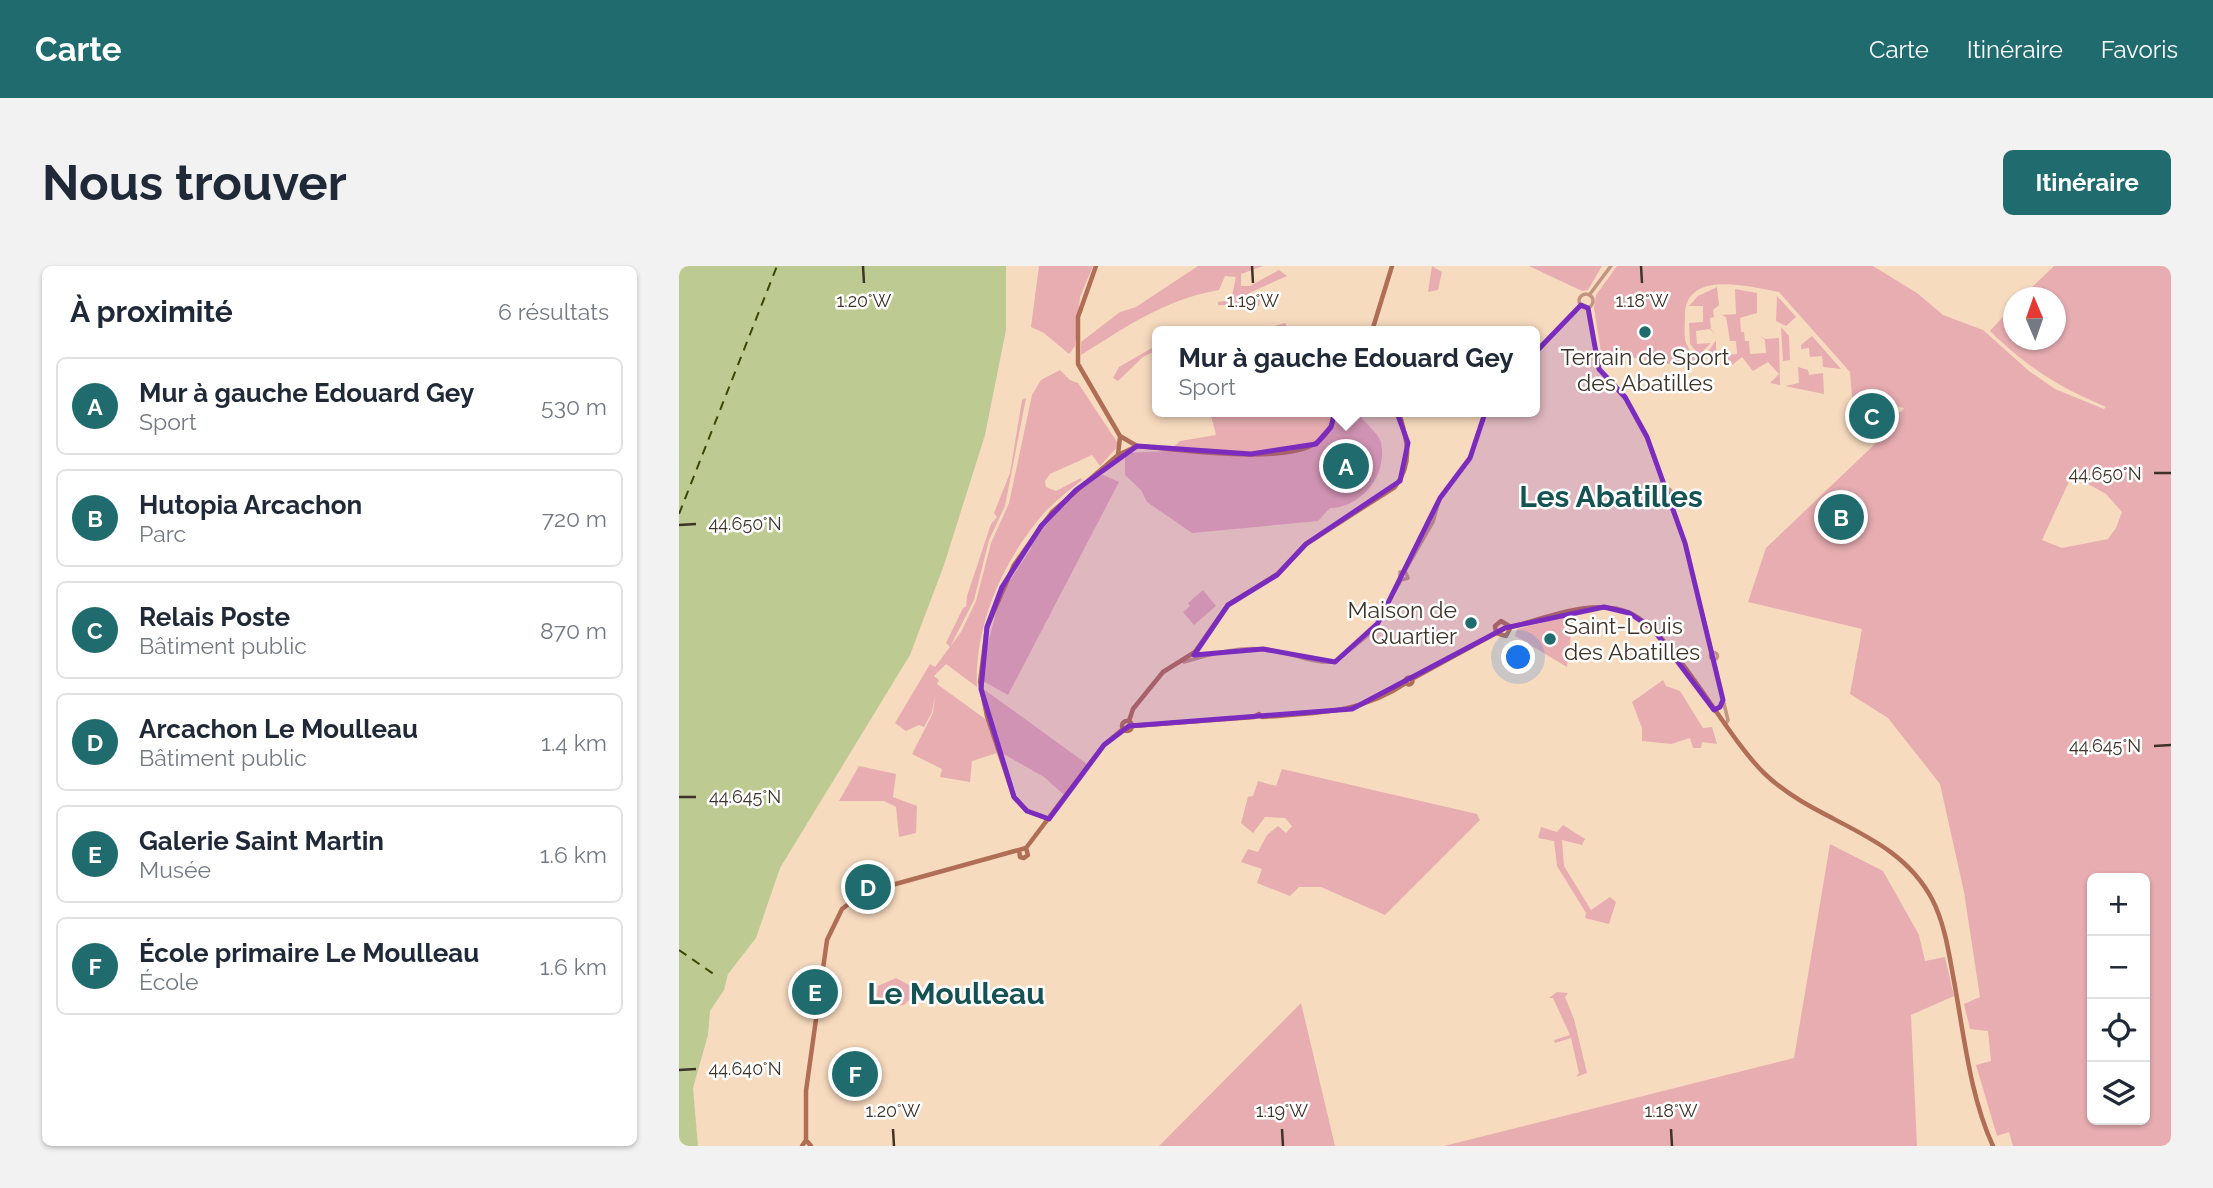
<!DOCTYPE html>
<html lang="fr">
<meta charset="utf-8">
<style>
:root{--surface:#fff;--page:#f2f2f3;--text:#1f2937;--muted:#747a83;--line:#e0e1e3;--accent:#1f6b6e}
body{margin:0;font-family:Raleway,sans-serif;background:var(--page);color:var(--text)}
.controls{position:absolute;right:21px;bottom:21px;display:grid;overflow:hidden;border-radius:10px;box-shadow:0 2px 5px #0004}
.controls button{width:63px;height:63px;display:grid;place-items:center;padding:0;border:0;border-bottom:2px solid var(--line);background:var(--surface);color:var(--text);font:35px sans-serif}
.compass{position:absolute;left:1324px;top:21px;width:63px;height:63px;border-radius:50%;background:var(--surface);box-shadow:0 2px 5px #0004;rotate:358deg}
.you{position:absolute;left:840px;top:392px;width:24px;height:24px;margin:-18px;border:5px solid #fff;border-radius:50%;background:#1a73e8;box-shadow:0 0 0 10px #1a73e833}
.badge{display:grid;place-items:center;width:46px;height:46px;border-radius:50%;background:var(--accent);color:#fff;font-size:23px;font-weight:700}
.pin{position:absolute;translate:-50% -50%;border:4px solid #fff;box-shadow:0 2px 7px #0006}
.popup{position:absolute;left:473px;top:60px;width:388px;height:91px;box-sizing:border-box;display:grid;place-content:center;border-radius:10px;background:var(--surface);filter:drop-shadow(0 2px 5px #0005);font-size:23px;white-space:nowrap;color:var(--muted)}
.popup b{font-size:26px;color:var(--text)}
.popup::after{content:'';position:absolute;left:50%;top:100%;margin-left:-14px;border:14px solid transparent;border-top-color:var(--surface)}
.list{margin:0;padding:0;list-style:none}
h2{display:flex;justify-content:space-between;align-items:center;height:91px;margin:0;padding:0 28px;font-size:30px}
h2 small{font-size:23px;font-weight:400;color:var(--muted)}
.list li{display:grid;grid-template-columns:46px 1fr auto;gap:21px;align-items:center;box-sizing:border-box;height:98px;margin:0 14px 14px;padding:0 14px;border:2px solid var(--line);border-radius:10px}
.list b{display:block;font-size:26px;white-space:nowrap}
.list p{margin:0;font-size:23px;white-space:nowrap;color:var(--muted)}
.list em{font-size:23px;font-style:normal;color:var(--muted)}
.icon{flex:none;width:38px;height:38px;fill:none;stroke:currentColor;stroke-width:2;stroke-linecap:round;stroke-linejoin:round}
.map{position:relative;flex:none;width:1492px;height:880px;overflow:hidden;border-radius:10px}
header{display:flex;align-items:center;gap:42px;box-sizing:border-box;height:98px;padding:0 35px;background:var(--accent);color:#fff}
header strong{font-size:33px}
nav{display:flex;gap:38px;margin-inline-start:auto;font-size:24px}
.intro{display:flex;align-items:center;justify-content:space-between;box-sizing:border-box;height:168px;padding:0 42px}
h1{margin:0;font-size:49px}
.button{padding:18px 32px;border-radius:10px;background:var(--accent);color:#fff;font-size:24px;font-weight:700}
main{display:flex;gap:42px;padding:0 42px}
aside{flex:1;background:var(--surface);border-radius:10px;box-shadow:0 2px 5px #0004}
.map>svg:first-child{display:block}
</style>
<header>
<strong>Carte</strong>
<nav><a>Carte</a><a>Itinéraire</a><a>Favoris</a></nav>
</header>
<div class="intro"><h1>Nous trouver</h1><a class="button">Itinéraire</a></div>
<main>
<aside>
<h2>À proximité<small>6 résultats</small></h2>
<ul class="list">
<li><span class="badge">A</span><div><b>Mur à gauche Edouard Gey</b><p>Sport</p></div><em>530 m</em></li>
<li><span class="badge">B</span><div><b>Hutopia Arcachon</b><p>Parc</p></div><em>720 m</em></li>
<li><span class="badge">C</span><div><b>Relais Poste</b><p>Bâtiment public</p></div><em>870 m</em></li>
<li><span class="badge">D</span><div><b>Arcachon Le Moulleau</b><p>Bâtiment public</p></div><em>1.4 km</em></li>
<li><span class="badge">E</span><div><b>Galerie Saint Martin</b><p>Musée</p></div><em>1.6 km</em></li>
<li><span class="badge">F</span><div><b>École primaire Le Moulleau</b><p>École</p></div><em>1.6 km</em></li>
</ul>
</aside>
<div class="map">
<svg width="1492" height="880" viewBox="0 0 1492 880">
<rect width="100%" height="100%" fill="#f7dbbf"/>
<path fill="#e7adb1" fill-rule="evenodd" d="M360 0H414L401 31 396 80 390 88 365 67 352 61Z
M519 0H584L562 8V20H571L600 4 608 10 570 27 568 34H581L580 40 539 39V36L552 34 557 11 546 10 540 24C486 33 447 61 402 89V76L441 46 457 41Z
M753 0 763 6 759 24 749 26 747 39Z
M850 0H923L909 24 903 25Z
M938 0H1194L1238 27 1264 49 1304 64 1350 105 1376 123 1425 143 1427 141C1379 121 1348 101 1311 65L1334 40 1335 74H1377V32L1343 31 1375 0H1492V880H1334L1330 866 1318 870 1297 799 1312 795 1309 765 1291 763 1285 738 1301 731 1285 626 1261 518 1209 452 1171 428 1183 363 1069 336 1087 282 1197 177 1196 163 1184 139 1222 146 1225 142 1173 131 1171 106 1100 26C1071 21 1004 2 1006 52 1006 60 1004 72 1008 79 1010 84 1014 88 1016 93L1007 101 922 86 915 42 917 29ZM1393 209 1427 228 1443 246 1437 262 1429 273 1383 282 1363 274ZM1413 612H1466V854H1413Z
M1038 21 1040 39 1034 44 1035 51 1031 52 1032 63 1036 68 1031 63 1017 65 1018 78 1032 77 1020 89 1011 78 1010 57 1024 56V40H1010L1019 30Z
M1056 23 1078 27V47L1061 52 1062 66H1065L1066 75H1070L1071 88 1087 87 1086 74 1080 69 1086 73 1100 72 1101 119 1091 117 1100 108 1089 96 1074 105 1063 91 1052 100 1037 86 1024 93 1037 74V83L1042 89 1058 88 1057 75H1051L1047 51 1043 49 1057 48Z
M1098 30 1117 51 1107 60 1097 55Z
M606 57 611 65H501L512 62H588Z
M1102 61 1110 70 1111 94 1104 95Z
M1133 70 1162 103 1144 101 1143 90 1131 91 1130 82 1122 83V79Z
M478 79V84L464 91 439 115 434 112 440 101Z
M1119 101 1129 104 1130 109 1144 107 1145 128 1106 120 1120 117Z
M381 104 391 114 399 117 440 179 421 200 413 189 371 208 366 215 367 221 377 225 402 212 403 214C391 224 377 234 366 246 325 292 295 359 298 421L267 398 255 410 260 414 258 418 309 455 318 487 293 495 291 516 261 511 263 503 233 488 254 447 256 429 253 446 245 461 240 459 227 465 216 457 251 398 256 401 282 366 297 335 312 277 330 237 353 129 362 114Z
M347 132 326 240 310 274 295 334 271 381 267 377 284 342 287 341 288 330 312 258 318 251 315 247 331 207 343 134Z
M531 146H673L677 150 675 153 681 150C687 158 699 167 702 176 709 209 683 241 651 242L639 255 513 267 468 236 462 224 446 209V187L490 185 501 175 537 169Z
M424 209 440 216 329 429 304 415 305 392 322 328 353 281 351 279C368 259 399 216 424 209Z
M524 324 537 340 515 359 504 346 511 340 509 337Z
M890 350 894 351 888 401 836 370 838 363Z
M984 414 987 420 1001 425 1024 462 1033 461 1038 478 1023 476 1022 482H1014L1011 472 992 478 963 475V462L953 436Z
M303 422 408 498 385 529 365 511 323 487Z
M180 500 217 508 214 531 238 540 237 567 220 571 217 541 205 535H160Z
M603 503 798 548 801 554 706 649 642 621H620L611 630 578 617 583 603 562 596 569 583 579 586 588 569 599 560 607 567 613 560 606 552 586 551 574 567 562 557 569 531 574 530 579 515 597 520Z
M884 559 906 573 903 579 883 574 885 600 912 644 931 631 937 636 930 658 906 652 907 647 878 600 875 575 859 572 862 561 878 566Z
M1151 578 1204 605 1240 669 1246 695 1266 691 1275 730 1232 749 1238 880H765L1115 792Z
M217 712 232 720V732L225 739 213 740 198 730 199 720Z
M878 726 889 727 886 731 895 753 908 807 897 811 900 807 892 772 876 777 875 774 891 769 874 732H870Z
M622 737 656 880H480L481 879Z"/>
<path fill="#bdcb92" d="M0 0H327V64L306 169 265 299 231 389 101 602 77 672 49 708 45 724 31 745 29 769 14 822 19 880H0Z"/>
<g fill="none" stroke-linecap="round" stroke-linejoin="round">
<path stroke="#3d4704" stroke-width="2" stroke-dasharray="9 7" stroke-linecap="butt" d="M0 248 98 0
M0 684 36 709"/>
<path stroke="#c39483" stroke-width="3.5" d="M900 35a7 7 0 1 1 14 0a7 7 0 1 1-14 0Z
M911 28 932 0
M909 42 920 103 948 135 968 171 987 223
M856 88 902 39
M983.5 227a4.5 4.5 0 1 1 9 0a4.5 4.5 0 1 1-9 0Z
M989 232 1006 277 1033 386
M726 305 754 256 761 232 791 192 806 146
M722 314 729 312 726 305
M1031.5 390a3.5 3.5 0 1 1 7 0a3.5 3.5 0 1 1-7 0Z
M1034 393 1049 454 1046 459
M505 396C533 388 562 379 592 384 614 387 632 398 656 396L692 367 721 316V306L726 305"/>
<path stroke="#b16e56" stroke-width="4.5" d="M417 0 399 51V98L441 170 458 180C501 183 601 199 637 177 648 170 654 158 657 146
M693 65 713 0
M439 189 441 171
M832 361C867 352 916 331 951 347 995 367 1046 470 1086 508 1138 558 1217 565 1253 633 1266 658 1270 688 1275 715 1285 769 1291 830 1314 880
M817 367 816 360 822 355 832 361
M817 367 827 370 832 361
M726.5 415a3.5 3.5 0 1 1 7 0a3.5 3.5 0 1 1-7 0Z
M733 413 817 367
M443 460a5 5 0 1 1 10 0a5 5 0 1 1-10 0Z
M450 455 454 443 484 406 516 386 549 339 600 307 627 278 716 221C735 196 728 174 720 146
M453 460 575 451 580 448 583 451C635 447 682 448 727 417
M370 553 348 545 335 531 308 450 301 416 308 361 335 299 373 246 439 189 458 180
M340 584 341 591 345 592 349 589 347 582
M127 874V825L148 674 163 643 184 627 347 582 425 479 444 463
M123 880 127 874 132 880"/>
</g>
<path fill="#7b2cbf" fill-opacity="0.2" stroke="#7b2cbf" stroke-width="5" stroke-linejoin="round" d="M902 39 909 42 920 103 946 131 968 171 1006 277 1044 434 1041 441 1035 444 974 363 950 347 925 341 826 362 673 443 450 460 425 479 370 553 348 545 335 531 302 423 308 361 323 321 362 260 397 224 458 180 572 188 637 178 652 161 661 125 692 75 729 177 721 215 627 278 598 309 549 339 515 389 584 383 656 396 699 357 761 232 791 192 806 147 822 122Z"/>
<path fill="none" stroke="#3e3328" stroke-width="2.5" d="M184 0 185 17M573 0 574 17M962 0 963 17M1475 207H1492M0 259 17 258M1475 480 1492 479M0 531H17M0 804 17 803M214 863 215 880M603 863 604 880M992 863 993 880"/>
<g fill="#1f6b6e" stroke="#fff" stroke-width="2.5">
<circle cx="966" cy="66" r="7"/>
<circle cx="792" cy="357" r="7"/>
<circle cx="871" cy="373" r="7"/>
</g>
<g text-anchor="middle" stroke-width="5" stroke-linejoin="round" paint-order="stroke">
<g font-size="23" fill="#3e3328" stroke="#fff">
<text x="966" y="99">Terrain de Sport<tspan x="966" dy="26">des Abatilles</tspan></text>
<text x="778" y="352" text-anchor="end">Maison de<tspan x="778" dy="26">Quartier</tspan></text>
<text x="885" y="368" text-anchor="start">Saint-Louis<tspan x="885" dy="26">des Abatilles</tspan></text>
</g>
<g font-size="30" font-weight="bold" fill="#155254" stroke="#fff">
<text x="932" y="241">Les Abatilles</text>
<text x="277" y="738">Le Moulleau</text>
</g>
</g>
<g font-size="18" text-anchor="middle" fill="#3e3328" stroke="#fff" stroke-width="5" stroke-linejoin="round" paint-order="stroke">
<text x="185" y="41">1.20°W</text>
<text x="574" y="41">1.19°W</text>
<text x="963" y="41">1.18°W</text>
<text x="1426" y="214">44.650°N</text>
<text x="66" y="264">44.650°N</text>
<text x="1426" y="486">44.645°N</text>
<text x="66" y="537">44.645°N</text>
<text x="66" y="809">44.640°N</text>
<text x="214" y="851">1.20°W</text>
<text x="603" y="851">1.19°W</text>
<text x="992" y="851">1.18°W</text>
</g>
</svg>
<div class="controls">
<button>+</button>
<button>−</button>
<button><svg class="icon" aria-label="locate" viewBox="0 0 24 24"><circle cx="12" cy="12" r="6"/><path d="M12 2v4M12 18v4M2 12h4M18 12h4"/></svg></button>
<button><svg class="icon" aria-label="layers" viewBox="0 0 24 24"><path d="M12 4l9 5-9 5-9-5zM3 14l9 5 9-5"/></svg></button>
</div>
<svg class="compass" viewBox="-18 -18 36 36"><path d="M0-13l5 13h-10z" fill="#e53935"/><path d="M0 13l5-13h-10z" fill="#747a83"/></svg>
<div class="you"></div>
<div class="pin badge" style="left:667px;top:200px">A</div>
<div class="popup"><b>Mur à gauche Edouard Gey</b>Sport</div>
<div class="pin badge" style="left:1162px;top:251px">B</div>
<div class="pin badge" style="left:1193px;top:150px">C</div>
<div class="pin badge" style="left:189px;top:621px">D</div>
<div class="pin badge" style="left:136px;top:726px">E</div>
<div class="pin badge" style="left:176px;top:808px">F</div>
</div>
</main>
